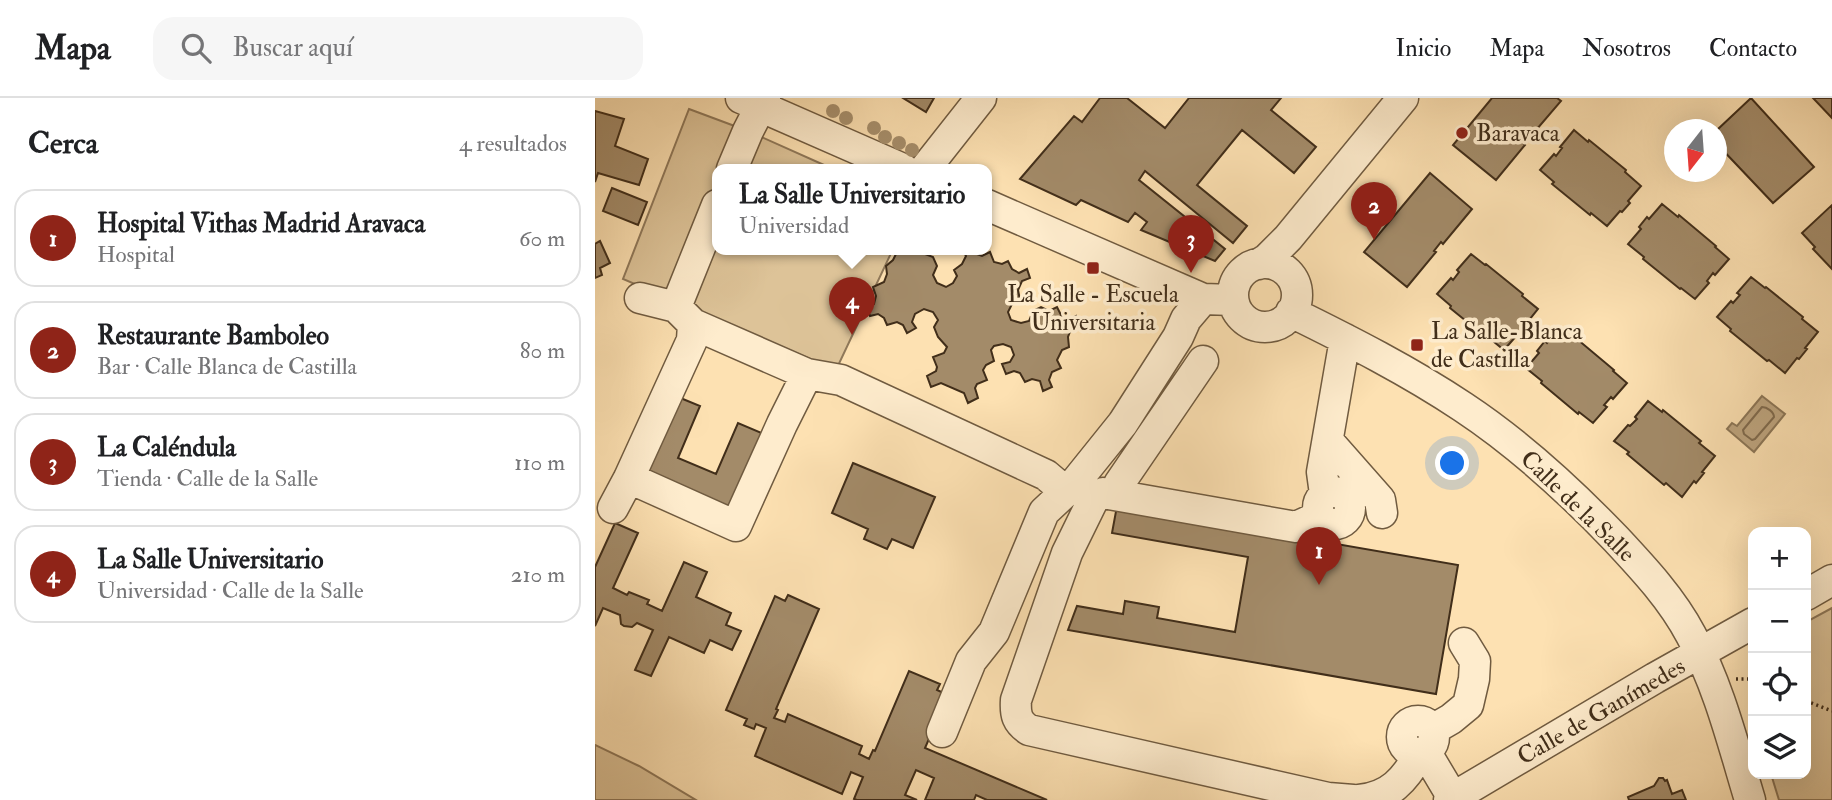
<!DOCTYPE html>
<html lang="es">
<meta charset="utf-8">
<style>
:root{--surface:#fff;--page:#f6f6f6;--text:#202124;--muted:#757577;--line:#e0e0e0;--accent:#8f2418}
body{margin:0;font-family:"IM FELL Double Pica",serif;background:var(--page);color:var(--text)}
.controls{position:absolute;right:21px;bottom:21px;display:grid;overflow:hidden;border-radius:14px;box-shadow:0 7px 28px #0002}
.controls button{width:63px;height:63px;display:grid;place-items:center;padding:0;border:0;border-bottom:2px solid var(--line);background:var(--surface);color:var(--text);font:35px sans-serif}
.compass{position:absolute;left:1069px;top:21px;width:63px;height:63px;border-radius:50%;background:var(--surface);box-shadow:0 7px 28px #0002;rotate:197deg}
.you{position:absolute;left:858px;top:366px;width:24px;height:24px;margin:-18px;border:5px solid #fff;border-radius:50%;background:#1a73e8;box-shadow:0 0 0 10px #1a73e833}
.badge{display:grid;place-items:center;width:46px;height:46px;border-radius:50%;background:var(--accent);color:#fff;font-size:23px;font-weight:700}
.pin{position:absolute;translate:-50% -58px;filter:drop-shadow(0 2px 4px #0008)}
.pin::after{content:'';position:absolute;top:37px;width:24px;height:21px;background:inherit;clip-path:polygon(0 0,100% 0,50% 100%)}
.popup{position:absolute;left:117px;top:66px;width:280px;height:91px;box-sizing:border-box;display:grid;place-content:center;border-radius:14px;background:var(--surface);filter:drop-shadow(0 2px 5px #0005);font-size:23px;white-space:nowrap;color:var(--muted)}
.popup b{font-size:26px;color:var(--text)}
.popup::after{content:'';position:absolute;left:50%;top:100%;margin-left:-14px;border:14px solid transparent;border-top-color:var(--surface)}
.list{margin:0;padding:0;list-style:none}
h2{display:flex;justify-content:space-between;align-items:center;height:91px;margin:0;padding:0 28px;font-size:30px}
h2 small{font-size:23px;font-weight:400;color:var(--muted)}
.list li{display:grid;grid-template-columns:46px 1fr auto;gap:21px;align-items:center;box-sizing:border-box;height:98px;margin:0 14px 14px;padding:0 14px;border:2px solid var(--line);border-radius:21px}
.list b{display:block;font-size:26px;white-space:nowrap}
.list p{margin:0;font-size:23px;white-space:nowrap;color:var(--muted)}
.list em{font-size:23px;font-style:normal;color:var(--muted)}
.icon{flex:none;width:38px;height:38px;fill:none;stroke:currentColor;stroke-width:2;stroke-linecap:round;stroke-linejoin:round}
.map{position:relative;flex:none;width:1237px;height:702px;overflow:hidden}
header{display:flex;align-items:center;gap:42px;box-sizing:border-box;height:98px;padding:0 35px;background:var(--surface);border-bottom:2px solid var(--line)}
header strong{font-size:33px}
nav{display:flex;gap:38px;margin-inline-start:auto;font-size:24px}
.search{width:490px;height:63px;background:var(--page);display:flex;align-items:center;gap:18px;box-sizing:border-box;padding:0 24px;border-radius:21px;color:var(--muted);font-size:26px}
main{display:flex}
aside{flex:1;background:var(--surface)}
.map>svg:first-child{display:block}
</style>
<header>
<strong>Mapa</strong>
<div class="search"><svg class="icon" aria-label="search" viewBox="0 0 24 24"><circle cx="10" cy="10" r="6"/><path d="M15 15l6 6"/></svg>Buscar aquí</div>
<nav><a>Inicio</a><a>Mapa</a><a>Nosotros</a><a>Contacto</a></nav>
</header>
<main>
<aside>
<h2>Cerca<small>4 resultados</small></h2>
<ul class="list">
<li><span class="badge">1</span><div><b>Hospital Vithas Madrid Aravaca</b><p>Hospital</p></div><em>60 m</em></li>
<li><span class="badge">2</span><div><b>Restaurante Bamboleo</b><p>Bar · Calle Blanca de Castilla</p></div><em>80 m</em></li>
<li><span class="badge">3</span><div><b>La Caléndula</b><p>Tienda · Calle de la Salle</p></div><em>110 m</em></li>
<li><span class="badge">4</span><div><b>La Salle Universitario</b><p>Universidad · Calle de la Salle</p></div><em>210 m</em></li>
</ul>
</aside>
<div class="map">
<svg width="1237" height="702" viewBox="0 0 1237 702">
<rect width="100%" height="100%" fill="#fde1b2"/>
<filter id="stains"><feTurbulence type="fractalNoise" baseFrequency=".00286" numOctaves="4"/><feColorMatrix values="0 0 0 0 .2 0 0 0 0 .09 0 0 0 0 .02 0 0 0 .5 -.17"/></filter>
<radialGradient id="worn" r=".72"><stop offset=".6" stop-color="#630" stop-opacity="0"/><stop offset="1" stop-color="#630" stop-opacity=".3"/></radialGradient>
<path fill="#ddc398" stroke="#8f7859" stroke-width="2" d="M94 11 153 33 238 71H122V151H298L241 272 28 181Z
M1237 510V702H1184L1176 676H1211V524Z
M0 647 44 668 101 702H0Z"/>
<path fill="#bda47e" stroke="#8b7556" stroke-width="2" d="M1167 298 1190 316 1159 354 1132 331 1137 325 1142 328Z"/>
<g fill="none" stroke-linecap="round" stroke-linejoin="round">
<path stroke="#7f694c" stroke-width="2" d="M1167 309C1172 309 1179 314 1179 319L1160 341 1157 342 1149 336 1148 332Z"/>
</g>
<path fill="#a38b69" stroke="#412e1a" stroke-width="2" d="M308 0H339L331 14Z
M505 0H532L570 30 594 0H686L676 12 721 49 699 75 647 32 602 87 652 128 638 145 550 73 544 82 630 151 620 163 546 132 552 124 540 115 533 124 486 102 481 107 425 81 479 18 487 24Z
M897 0H962L966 3 936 38 935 37 928 45 930 47 901 82 858 47Z
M1156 0 1219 69 1178 105 1122 46V32Z
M1218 0H1237V20Z
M0 13 29 21 20 48 53 61 44 87 3 75 0 84Z
M979 32 993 44 994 42 1031 72 1030 74 1046 88 1033 103 1035 105 1027 114 1025 113 1012 128 996 115 995 117 957 86 959 84 945 72 959 56 961 58 967 50 965 49Z
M835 75 877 111 848 146 846 144 839 153 841 154 812 189 769 154Z
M17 90 52 104 43 127 8 113Z
M1067 106 1083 119 1084 117 1121 148 1120 149 1134 161 1120 177 1118 175 1112 183 1114 185 1100 201 1086 190 1085 191 1048 161 1049 159 1033 146 1046 131 1044 129 1052 119 1054 121Z
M1237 107V171L1218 151 1220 149 1207 135Z
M5 143 15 165 5 170 7 177 0 180V146Z
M301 151H328L330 156 338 159 342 168 338 177 342 185 351 189 358 185 362 178 359 172 367 166 371 158 367 151H377L379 155 387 158 395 154 399 164 407 166 413 163 417 171 424 175 432 171 435 180 427 183 423 192 425 202 418 204 413 214 416 222 426 225 434 223 438 213 446 209 454 213 462 209 467 219 474 222 481 218 484 228 476 231 473 239 474 249 467 252 462 262 466 270 457 274 454 282 457 289 448 293 445 283 437 281 430 284 425 275 419 273 411 276 407 266 415 264 419 257 416 249 408 246 399 248 396 252 399 263 391 267 388 272 392 282 382 286 380 290 383 300 373 305 369 295 346 285 336 289 332 278 341 273 342 269 338 259 349 255 352 249 343 239 339 229 343 222 338 214 329 211 320 216 317 224 321 230 312 235 308 227 302 224 292 227 289 220 283 216 275 218 271 209 279 206 281 198 278 189 289 184 292 176 291 168 298 162 302 154Z
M876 156 890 167 891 166 928 196 927 198 943 211 930 227 932 228 924 238 922 237 909 252 893 239 892 240 855 210 856 208 842 196 856 180 858 182 864 174 862 172Z
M1156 179 1170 190 1171 189 1208 219 1207 221 1223 234 1210 250 1212 251 1204 261 1202 260 1190 275 1174 262 1172 263 1135 233 1136 231 1122 219 1136 203 1138 205 1145 197 1142 195Z
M965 229 981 243 982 241 1019 272 1018 273 1032 285 1018 301 1016 299 1009 307 1012 309 998 325 984 314 983 316 946 285 947 283 931 270 944 255 942 253 950 243 952 245Z
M83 299 105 308 83 360 121 376 143 325 169 336 136 413 50 375Z
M1053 303 1067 314 1068 312 1106 343 1104 345 1120 358 1107 374 1109 375 1101 385 1099 383 1087 399 1071 385 1069 387 1032 356 1034 354 1019 343 1033 327 1035 328 1042 321 1040 319Z
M258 365 340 399 318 450 297 441 292 451 269 441 273 431 237 415Z
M522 408 863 467 841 596 473 532 482 508 528 516 530 503 564 509 562 520 640 534 653 459 517 435Z
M20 425 43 435 18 490 32 497 34 494 54 502 52 506 67 513 89 464 112 474 101 499 136 515 131 527 146 533 137 552 115 542 109 555 74 539 56 578 40 572 58 532 42 525 37 529 29 528 26 526 25 517 8 510 0 528V469Z
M193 497 224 511 181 611 183 612 179 620 190 624 193 616 267 648 264 656 274 661 278 652 280 653 314 573 345 586 342 592 353 597 330 650 452 702H392L381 697 379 702H330L339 680 321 672 310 697 322 702H262L259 701 268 679 256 674 247 696 160 658 171 630 161 626 159 631 149 627 152 621 131 612 180 498 190 503Z
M1064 680H1068L1070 683 1072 682 1077 696 1087 692 1091 702H1034L1033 699 1059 688Z"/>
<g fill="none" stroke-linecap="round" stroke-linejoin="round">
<g stroke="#705b40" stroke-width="33">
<path id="minor" d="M146 0 308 71
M137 71 153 33 170 0
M330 71 386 0
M392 107 608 201 638 202
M638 197a32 32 0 1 1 64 0a32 32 0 1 1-64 0Z
M664 166 672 161 693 140 808 0
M81 209 122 107
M696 214C755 243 814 273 868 309 924 346 975 393 1021 441 1049 471 1077 501 1096 537 1124 588 1138 646 1155 702
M98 226 212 276 246 282 451 377 471 394
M733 343 785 402 787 415
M34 380 141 428 187 326 212 276
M723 410a16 16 0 1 1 32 0a16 16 0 1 1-32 0Z
M730 396 727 374 750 241
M523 397 524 386 608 263
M18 410 34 380 97 242 98 226 81 209 45 200
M725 418 701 429 508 395 499 400 472 455 421 602C420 617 422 624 434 632L733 700 758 702
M1211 497 1237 482
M807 639a16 16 0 1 1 32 0a16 16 0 1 1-32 0Z
M837 632 856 621 873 607 879 581 880 563 869 545
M347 634 376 563 399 534 449 414 479 386 528 325 583 239 591 221 608 201
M830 653 858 700
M764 702C795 699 810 682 825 655
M854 702 1060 580 1158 525"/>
</g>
<path stroke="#412e1a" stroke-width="3.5" stroke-dasharray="2 3.5" stroke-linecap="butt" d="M1141 581H1153L1158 583
M1211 603 1237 613"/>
<use href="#minor" stroke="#feeccd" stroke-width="30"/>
</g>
<g fill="#a78f6c">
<circle cx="238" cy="13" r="7"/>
<circle cx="251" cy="20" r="7"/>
<circle cx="279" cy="30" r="7"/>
<circle cx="290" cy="39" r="7"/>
<circle cx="304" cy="45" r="7"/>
<circle cx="317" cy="52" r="7"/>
</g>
<g fill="#8f2418" stroke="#feeccd" stroke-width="2.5">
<circle cx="867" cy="35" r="7"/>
<rect x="491" y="163" width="14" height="14" rx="3.5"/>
<rect x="815" y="240" width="14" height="14" rx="3.5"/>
</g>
<g text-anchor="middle" stroke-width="7" stroke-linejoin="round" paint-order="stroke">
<g font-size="24" fill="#412e1a" stroke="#feeccd" text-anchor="start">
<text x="881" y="43">Baravaca</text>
<text x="498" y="204" text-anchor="middle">La Salle - Escuela<tspan x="498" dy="28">Universitaria</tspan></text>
<text x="836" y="241">La Salle-Blanca<tspan x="836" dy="28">de Castilla</tspan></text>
</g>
<g font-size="24" fill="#412e1a" stroke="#feeccd">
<text transform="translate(983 408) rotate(44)" y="8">Calle de la Salle</text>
<text transform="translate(1006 613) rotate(-30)" y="8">Calle de Ganímedes</text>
</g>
</g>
<rect width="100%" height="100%" filter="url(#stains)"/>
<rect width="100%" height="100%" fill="url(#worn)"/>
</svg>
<div class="controls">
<button>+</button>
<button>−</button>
<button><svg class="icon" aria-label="locate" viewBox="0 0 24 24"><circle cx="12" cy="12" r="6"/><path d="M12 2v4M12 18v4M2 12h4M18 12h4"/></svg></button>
<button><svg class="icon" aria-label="layers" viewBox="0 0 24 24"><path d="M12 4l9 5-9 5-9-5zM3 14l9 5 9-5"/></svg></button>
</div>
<svg class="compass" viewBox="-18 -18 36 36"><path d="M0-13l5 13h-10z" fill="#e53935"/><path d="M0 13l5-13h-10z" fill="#757577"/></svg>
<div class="you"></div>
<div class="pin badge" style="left:724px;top:487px">1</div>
<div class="pin badge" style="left:779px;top:142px">2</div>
<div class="pin badge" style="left:596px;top:175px">3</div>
<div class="pin badge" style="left:257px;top:237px">4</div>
<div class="popup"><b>La Salle Universitario</b>Universidad</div>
</div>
</main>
